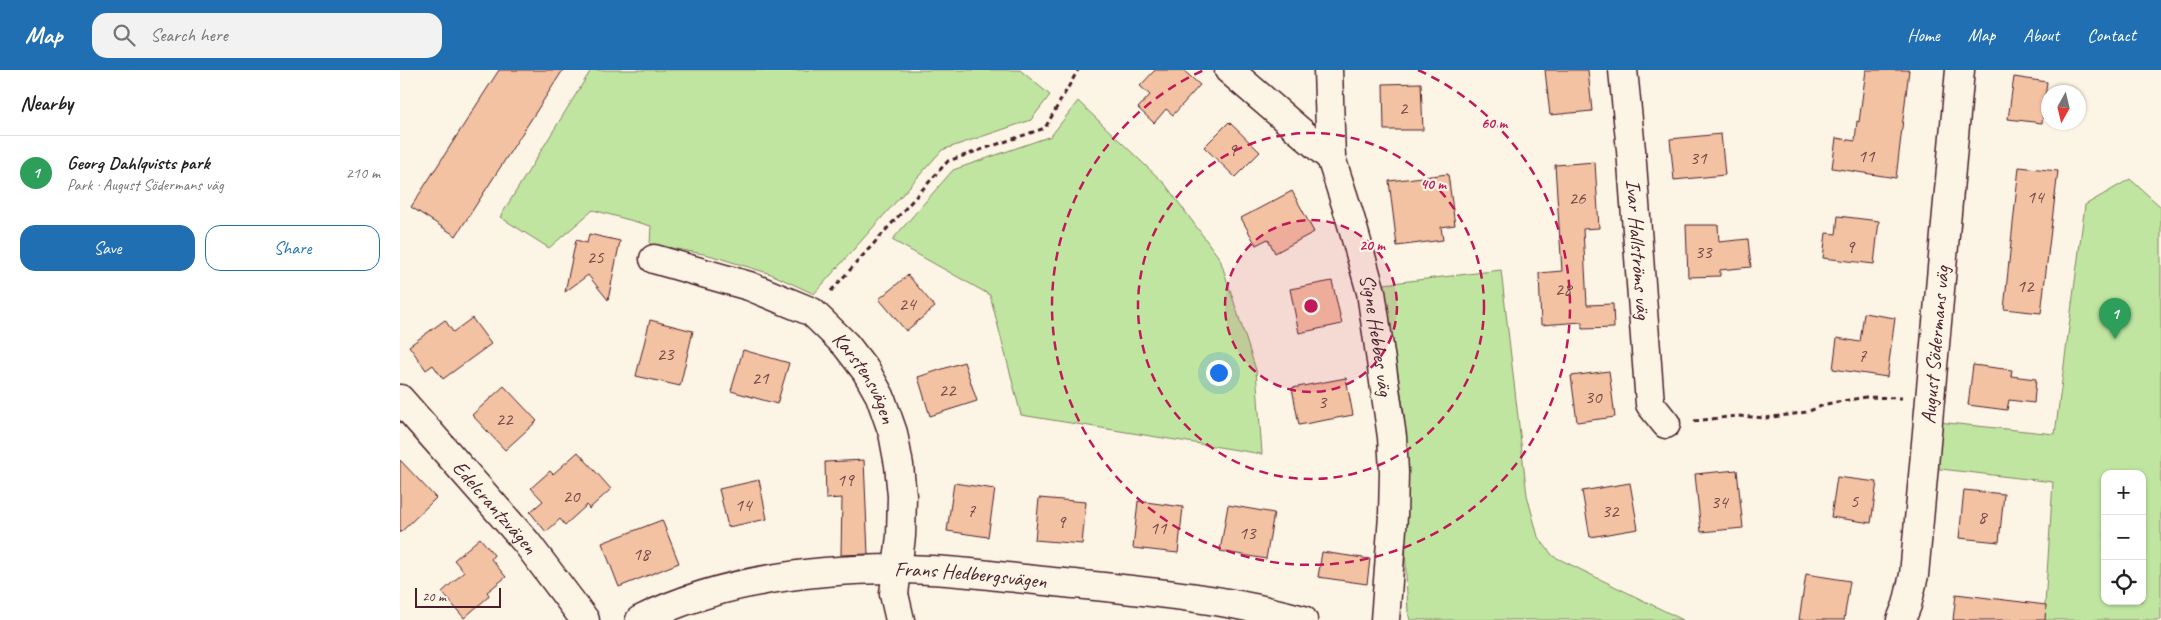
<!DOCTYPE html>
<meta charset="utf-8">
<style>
:root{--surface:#fff;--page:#f2f2f2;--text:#222;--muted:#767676;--line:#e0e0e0;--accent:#1f6fb2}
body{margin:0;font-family:Caveat,sans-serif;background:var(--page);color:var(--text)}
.controls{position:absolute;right:15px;bottom:15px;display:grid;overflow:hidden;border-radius:10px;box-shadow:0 1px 4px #0004}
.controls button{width:45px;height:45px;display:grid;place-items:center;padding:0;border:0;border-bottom:1px solid var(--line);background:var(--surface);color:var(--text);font:25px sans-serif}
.compass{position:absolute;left:1641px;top:15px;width:45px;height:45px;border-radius:50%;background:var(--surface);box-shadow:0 1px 4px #0004;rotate:188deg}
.scale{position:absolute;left:15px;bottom:12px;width:86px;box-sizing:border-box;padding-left:5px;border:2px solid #4a1f2b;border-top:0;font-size:14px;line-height:18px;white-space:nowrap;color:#4a1f2b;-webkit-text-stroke:4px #fcf5e5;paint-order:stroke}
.you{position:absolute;left:818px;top:302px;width:18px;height:18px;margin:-12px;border:4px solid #fff;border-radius:50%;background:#1a73e8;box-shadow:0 0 0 8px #1a73e833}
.badge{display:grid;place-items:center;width:32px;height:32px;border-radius:50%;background:var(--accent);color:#fff;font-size:16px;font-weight:700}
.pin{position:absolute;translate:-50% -41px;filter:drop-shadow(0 1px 2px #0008)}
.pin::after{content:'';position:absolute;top:26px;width:18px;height:15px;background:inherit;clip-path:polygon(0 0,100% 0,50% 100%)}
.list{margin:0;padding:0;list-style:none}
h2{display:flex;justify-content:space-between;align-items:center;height:65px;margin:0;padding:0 20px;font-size:21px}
h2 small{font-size:16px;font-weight:400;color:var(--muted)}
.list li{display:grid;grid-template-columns:32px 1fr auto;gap:15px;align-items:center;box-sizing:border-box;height:75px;padding:0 20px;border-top:1px solid var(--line)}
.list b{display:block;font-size:19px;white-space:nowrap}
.list p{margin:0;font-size:16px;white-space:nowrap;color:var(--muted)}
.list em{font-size:16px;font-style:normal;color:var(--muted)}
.actions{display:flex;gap:10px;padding:15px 20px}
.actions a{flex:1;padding:11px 0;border:1px solid var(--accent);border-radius:15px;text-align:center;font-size:18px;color:var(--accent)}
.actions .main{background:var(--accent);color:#fff}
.icon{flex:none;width:28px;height:28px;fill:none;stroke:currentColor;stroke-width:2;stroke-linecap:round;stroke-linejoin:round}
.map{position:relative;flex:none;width:1761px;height:550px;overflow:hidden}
header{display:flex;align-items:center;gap:30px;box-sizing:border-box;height:70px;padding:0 25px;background:var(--accent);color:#fff}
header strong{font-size:24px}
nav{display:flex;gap:28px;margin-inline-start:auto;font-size:18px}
.search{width:350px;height:45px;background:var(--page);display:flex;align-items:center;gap:12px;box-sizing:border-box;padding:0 18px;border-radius:15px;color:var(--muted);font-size:19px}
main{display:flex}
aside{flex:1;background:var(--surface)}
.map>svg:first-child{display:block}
</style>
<header>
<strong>Map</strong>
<div class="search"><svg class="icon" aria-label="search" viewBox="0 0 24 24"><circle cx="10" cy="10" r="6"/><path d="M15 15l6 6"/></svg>Search here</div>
<nav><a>Home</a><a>Map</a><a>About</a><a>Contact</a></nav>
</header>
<main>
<aside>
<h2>Nearby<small></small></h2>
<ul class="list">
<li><span class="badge" style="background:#2e9e5b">1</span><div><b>Georg Dahlqvists park</b><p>Park · August Södermans väg</p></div><em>210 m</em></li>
</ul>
<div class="actions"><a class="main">Save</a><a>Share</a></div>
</aside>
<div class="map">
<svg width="1761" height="550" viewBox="0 0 1761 550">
<rect width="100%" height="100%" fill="#fcf5e5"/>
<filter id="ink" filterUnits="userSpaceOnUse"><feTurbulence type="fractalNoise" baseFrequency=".02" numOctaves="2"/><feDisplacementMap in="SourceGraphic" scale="10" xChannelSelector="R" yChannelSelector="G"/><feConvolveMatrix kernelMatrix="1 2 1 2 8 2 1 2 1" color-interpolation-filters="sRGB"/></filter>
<g filter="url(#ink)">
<path fill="#bfe5a0" stroke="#848266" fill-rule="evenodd" d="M191 0H620L650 25 631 50 542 80 414 224 371 204 309 185 250 174 251 156 193 140 149 178 100 147Z
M678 31 765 114 820 189 856 300 862 384 621 345 590 225 492 170 553 100 651 66Z
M1730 109 1761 137V550H1644L1653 412 1532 398 1538 352 1655 364 1685 135ZM1705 404H1742V531H1705Z
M1101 200 1127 425 1138 467 1153 486 1283 550H1010L1008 542 1006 506 1004 343 984 214Z"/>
<path fill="#f3c2a3" stroke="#4a1f2b" d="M99 0H163L56 166 11 137Z
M755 0H783L800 15 773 45 766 39 754 53 738 38 750 25 740 16Z
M1145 0H1188L1192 41 1150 45Z
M1466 0H1509L1496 108 1432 98 1436 68 1455 71 1457 51 1459 52Z
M1614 7 1647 12 1642 53 1608 49Z
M1021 13 1023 60H984L983 14Z
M829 52 860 82 835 107 804 77Z
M1321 64 1325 105 1274 110 1270 69Z
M1195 92 1199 158 1183 159 1187 235 1213 234 1214 258 1182 259V252L1141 255 1139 203 1162 201 1155 95Z
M1619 97 1658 101 1641 243 1604 239Z
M1048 104 1055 155 1041 157 1043 170 997 176 989 111Z
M892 121 914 162 875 183 868 169 856 175 841 148Z
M1438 146 1479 151 1474 194 1423 188 1426 163 1436 164Z
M1286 155H1318L1319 172 1348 169 1351 197 1320 200V206L1288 207Z
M189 164 220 171 208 230 188 205 165 222 176 170 187 173Z
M508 205 535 237 506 261 479 229Z
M932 211 942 254 899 263 890 219Z
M1464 243 1495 248 1487 307 1433 299 1437 268 1460 272Z
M72 248 91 274 43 309 33 295 26 300 9 276 45 250 53 262Z
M250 250 293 261 280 316 236 306Z
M343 280 389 293 377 334 331 321Z
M564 292 577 331 530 346 518 307Z
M1573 295 1612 300 1611 306 1636 309 1634 333 1609 330 1607 340 1568 335Z
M1209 301 1215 347 1177 352 1171 306Z
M946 308 953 345 899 355 892 318Z
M104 316 137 351 105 380 72 345Z
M178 382 211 419 189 439 187 435 165 455 160 449 146 462 130 442 143 431 131 418 150 401 153 404Z
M0 390 36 428 0 463Z
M464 390 468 484 441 485 442 428 426 429 425 392Z
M1337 400 1343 458 1301 462 1295 404Z
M1437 407 1477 412 1471 453 1431 447Z
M359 410 367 449 328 457 319 419Z
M554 413 595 419 588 467 547 461Z
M1230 413 1238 459 1190 467 1182 421Z
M1564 420 1604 424 1599 472 1559 468Z
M639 428 686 432 682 474 635 470Z
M738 431 783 437 778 483 733 478Z
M828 435 874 443 866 489 820 481Z
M262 450 279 493 219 517 202 473Z
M80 468 94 485 91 489 106 507 87 522 89 525 87 528 64 548 42 522 64 502 54 490Z
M922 482 970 489 967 514 918 507Z
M1406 504 1450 511 1444 550H1399Z
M1556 524 1646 535 1645 550H1553Z"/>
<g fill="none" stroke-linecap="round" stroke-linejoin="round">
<g stroke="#4a1f2b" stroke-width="31">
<g id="minor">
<path id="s1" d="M829 0 931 88 949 144 971 222 992 367 994 402 993 446 985 550"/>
<path d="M928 0 931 88"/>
<path id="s2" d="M1223 0 1231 80 1250 334 1266 354"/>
<path id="s3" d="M254 189 349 216 412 242 446 275 466 301 480 326 493 363 499 395 502 426 501 466 494 524 500 550"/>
<path id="s4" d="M0 329 126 472 185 550"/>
<path id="s5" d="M240 550C318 511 411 499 498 499 553 499 609 508 664 513 744 521 825 528 903 550"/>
<path id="s6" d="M1501 550 1507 535 1514 505 1560 0"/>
</g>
</g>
<path stroke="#4a1f2b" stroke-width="3" stroke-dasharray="5 4" stroke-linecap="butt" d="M431 221 548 91 645 58 678 0
M1294 351 1337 346 1366 348 1407 342 1426 334 1466 327 1502 328"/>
<use href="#minor" stroke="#fcf5e5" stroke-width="28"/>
</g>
</g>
<circle cx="911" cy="236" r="86" fill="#c2185b" fill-opacity=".12"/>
<g fill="none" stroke="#c2185b" stroke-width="2.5" stroke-dasharray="9 6">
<circle cx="911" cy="236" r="86"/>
<circle cx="911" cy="236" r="173"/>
<path d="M1018 0A259 259 0 1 1 804 0"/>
</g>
<g text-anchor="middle" stroke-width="4.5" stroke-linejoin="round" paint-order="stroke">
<g font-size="19" fill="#744849">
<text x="1003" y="44">2</text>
<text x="832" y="86">9</text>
<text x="1466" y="92">11</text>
<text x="1298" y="94">31</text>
<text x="1635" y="133">14</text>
<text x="1177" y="134">26</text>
<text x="1450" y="183">9</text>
<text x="1303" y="188">33</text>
<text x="195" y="193">25</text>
<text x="1625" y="222">12</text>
<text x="1163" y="225">28</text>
<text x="507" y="240">24</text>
<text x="265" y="290">23</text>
<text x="1462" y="292">7</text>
<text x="360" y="314">21</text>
<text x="547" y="326">22</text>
<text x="1193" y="333">30</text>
<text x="922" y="338">3</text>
<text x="104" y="355">22</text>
<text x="445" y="416">19</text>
<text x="171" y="432">20</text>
<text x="1454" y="437">5</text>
<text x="1319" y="438">34</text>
<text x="343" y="441">14</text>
<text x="571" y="447">7</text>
<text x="1210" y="447">32</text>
<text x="1582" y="453">8</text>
<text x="661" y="458">9</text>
<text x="758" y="464">11</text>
<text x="847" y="469">13</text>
<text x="241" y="490">18</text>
</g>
<g font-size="21" fill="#4a1f2b" stroke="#fcf5e5">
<text dy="7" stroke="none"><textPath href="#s2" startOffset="180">Ivar Hallströms väg</textPath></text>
<text dy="7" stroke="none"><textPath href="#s1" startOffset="318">Signe Hebbes väg</textPath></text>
<text dy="7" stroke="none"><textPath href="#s6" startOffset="278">August Södermans väg</textPath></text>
<text dy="7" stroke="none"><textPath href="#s3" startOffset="252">Karstensvägen</textPath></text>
<text dy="7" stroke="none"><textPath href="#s4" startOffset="144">Edelcrantzvägen</textPath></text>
<text dy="7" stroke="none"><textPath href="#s5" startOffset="338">Frans Hedbergsvägen</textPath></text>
</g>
</g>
<circle cx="911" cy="236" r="8" fill="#c2185b" stroke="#fcf5e5" stroke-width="2.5"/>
<g font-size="15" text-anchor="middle" font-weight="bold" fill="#c2185b" stroke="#fcf5e5" stroke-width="4.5" stroke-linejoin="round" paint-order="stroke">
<text x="1094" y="58">60 m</text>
<text x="1033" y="119">40 m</text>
<text x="972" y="180">20 m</text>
</g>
</svg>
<div class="controls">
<button>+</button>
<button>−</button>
<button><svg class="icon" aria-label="locate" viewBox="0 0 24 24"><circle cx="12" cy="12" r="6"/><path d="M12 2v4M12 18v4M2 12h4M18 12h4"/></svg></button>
</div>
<svg class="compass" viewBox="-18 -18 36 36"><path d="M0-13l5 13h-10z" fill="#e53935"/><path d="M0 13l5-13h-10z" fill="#767676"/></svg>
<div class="scale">20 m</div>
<div class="you"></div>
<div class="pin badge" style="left:1715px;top:269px;background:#2e9e5b">1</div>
</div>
</main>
